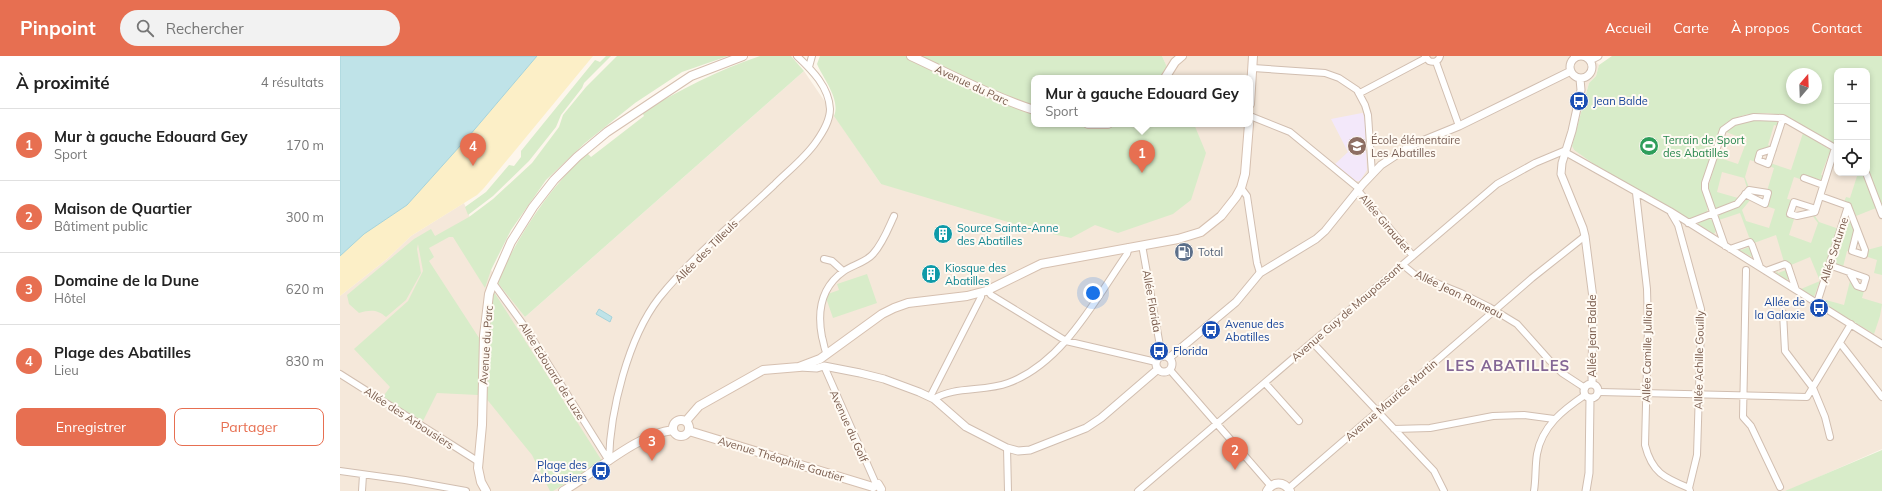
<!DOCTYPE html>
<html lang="fr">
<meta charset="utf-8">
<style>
:root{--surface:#fff;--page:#f2f2f2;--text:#222;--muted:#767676;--line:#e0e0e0;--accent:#e76f51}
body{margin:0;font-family:Mulish,sans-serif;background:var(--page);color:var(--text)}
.controls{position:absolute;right:12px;top:12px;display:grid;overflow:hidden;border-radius:8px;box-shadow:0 2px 6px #0003}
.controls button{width:36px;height:36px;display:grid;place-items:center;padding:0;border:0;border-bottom:1px solid var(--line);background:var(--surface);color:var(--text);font:20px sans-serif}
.compass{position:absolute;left:1446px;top:12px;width:36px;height:36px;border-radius:50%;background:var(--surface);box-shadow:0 2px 6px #0003;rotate:19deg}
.you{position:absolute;left:753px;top:237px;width:14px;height:14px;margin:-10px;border:3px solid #fff;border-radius:50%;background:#1a73e8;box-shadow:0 0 0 6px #1a73e833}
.badge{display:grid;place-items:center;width:26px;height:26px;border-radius:50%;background:var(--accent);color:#fff;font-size:13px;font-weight:700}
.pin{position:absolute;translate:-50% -33px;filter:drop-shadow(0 1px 2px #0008)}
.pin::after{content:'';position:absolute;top:21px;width:14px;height:12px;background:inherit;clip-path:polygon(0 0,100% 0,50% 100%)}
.popup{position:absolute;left:691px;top:19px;width:222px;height:52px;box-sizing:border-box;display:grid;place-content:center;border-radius:8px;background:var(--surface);filter:drop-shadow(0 1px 3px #0005);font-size:13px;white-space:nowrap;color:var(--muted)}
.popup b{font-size:15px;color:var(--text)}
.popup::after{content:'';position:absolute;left:50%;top:100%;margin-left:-8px;border:8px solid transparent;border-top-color:var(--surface)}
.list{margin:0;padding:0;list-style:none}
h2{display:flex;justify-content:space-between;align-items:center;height:52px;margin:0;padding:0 16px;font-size:17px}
h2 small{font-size:13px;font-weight:400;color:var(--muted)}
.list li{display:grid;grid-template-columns:26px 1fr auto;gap:12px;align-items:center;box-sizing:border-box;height:72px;padding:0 16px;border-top:1px solid var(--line)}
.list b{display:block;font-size:15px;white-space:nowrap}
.list p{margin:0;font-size:13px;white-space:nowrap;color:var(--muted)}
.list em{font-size:13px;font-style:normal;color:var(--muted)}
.actions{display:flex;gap:8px;padding:12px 16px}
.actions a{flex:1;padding:9px 0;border:1px solid var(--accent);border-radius:8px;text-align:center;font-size:14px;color:var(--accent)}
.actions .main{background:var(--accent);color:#fff}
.icon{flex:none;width:22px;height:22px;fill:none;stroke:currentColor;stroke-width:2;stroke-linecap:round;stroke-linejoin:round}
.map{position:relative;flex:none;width:1542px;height:435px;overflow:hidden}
header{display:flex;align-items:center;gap:24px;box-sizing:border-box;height:56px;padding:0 20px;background:var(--accent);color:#fff}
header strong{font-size:19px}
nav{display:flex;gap:22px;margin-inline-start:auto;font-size:14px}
.search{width:280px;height:36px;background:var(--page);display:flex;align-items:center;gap:10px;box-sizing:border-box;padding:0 14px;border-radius:22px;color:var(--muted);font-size:15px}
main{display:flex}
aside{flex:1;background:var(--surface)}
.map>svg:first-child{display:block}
</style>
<header>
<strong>Pinpoint</strong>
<div class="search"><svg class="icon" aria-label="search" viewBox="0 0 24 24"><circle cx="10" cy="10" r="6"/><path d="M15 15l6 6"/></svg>Rechercher</div>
<nav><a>Accueil</a><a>Carte</a><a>À propos</a><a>Contact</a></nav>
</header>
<main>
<aside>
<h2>À proximité<small>4 résultats</small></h2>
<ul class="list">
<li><span class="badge">1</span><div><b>Mur à gauche Edouard Gey</b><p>Sport</p></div><em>170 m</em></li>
<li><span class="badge">2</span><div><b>Maison de Quartier</b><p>Bâtiment public</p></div><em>300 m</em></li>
<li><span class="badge">3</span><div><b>Domaine de la Dune</b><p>Hôtel</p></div><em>620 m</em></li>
<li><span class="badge">4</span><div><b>Plage des Abatilles</b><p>Lieu</p></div><em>830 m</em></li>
</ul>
<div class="actions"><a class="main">Enregistrer</a><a>Partager</a></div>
</aside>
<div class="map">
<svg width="1542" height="435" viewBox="0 0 1542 435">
<rect width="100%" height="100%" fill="#fdf6ec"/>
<path fill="#f5e8da" d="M822 0H1251L1259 9 1256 20 1249 27 1232 90 1234 94 1255 109 1302 137 1368 152 1362 132V126L1383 71 1392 63 1413 58 1436 57 1445 60 1497 90V117H1527V111L1542 150V393L1447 435H0V240L47 203 71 180 124 147 155 223 185 261 464 15 541 128 766 89 792 71 800 68H910V22H832Z"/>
<path fill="#f3e8fa" d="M1022 57H1023L1025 66 1027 114 1020 125H1016L995 108 1008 96 991 63Z"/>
<path fill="#d8ecc9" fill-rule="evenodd" d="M266 0H271L244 27 242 32 221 59 216 71 189 105 153 140 128 159 125 151 146 136 169 109 174 110 181 101V95L255 4 260 6Z
M277 0H388L342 16 295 47 245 87 206 124 171 174 151 214 145 232 113 181H109L89 192 94 201 89 205 143 288 138 339 97 337 83 365 42 342 50 331 14 293 68 245 83 215 78 188 77 193 81 217 66 244 46 261C37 253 30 254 19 257L9 248 7 239 74 183 91 173 95 180 129 161 153 143 192 107 219 71 223 59 246 31Z
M420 0H451L464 15 185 261 157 226C179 178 208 134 247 97L251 101 304 60 302 56C342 33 376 15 420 0Z
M480 0H822L832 22H694V68H800L792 72 807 68H854L866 97 851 144 833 158 778 177 755 169 731 182 698 175 541 128 494 60C501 44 483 22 477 8Z
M1272 0H1542V150L1527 111V15H1497V90L1445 60C1429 55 1395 56 1383 70 1377 77 1366 115 1362 126 1362 136 1369 146 1367 157L1349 163 1302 137 1255 109 1234 94 1232 90 1249 27 1256 20 1259 9ZM1452 18H1476V42H1452Z
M1413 64H1437L1438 70 1434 69 1428 89 1431 90 1430 92 1419 95 1416 106 1410 104 1405 121 1409 132H1407L1404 122 1382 116 1377 136 1398 142 1395 146 1377 153H1375L1368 132 1377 101 1398 108 1407 84 1386 76 1394 70Z
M1463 77 1492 95 1491 98H1489L1481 119 1484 120 1481 124 1464 119 1463 124 1454 121 1447 143 1452 144 1448 158 1455 160 1449 179 1471 187 1478 167 1471 158 1473 157 1479 166 1499 173 1474 241 1461 233 1480 225 1470 201 1451 209 1444 206 1436 179 1414 187 1409 181 1400 157 1379 164 1378 160 1408 141 1411 143 1402 154 1406 165 1429 172 1435 153 1426 150 1427 135 1434 112 1429 110 1430 107 1451 114Z
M1518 117H1523L1536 152 1516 160 1512 150 1504 146 1506 141 1510 142Z
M1509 157 1515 175 1510 195H1507L1503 211 1492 208Z
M1368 162 1373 165 1376 175 1374 178 1358 168 1361 164Z
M1408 189H1410L1412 201 1399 194 1400 192 1401 194 1409 191Z
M1542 190V219L1534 217 1537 204 1525 200 1527 194Z
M1445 212 1450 221 1447 224 1436 217 1437 214 1438 217 1446 214Z
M527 218 537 247 493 262 485 239 499 234 497 228Z
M1510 225 1514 232 1524 235 1522 242 1542 248 1540 260 1534 278 1481 246 1486 244 1504 249Z
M154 236 262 405 213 435H210L192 399 145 341 152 237Z
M1542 394V435H1445Z"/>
<path fill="#fcefc7" d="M197 0H253L144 132 137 139 71 180 47 203 0 240V200L24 178 67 149 129 80Z"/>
<path fill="#bfe3e8" stroke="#a5d3da" d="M0 0H197L129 80 67 149 24 178 0 200Z
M259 253 272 261 270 266 256 258Z"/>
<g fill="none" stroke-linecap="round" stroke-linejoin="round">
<g stroke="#d1beb0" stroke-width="8">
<path id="minor" d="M1085 0 1089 5C1094 7 1099 5 1100 0
M1234 0 1235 2
M1096 6 1119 70
M469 11 472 0
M913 12 985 17 999 22 1017 34 1025 49 1028 59 1032 118
M1020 37 1086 2
M910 60 950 76 1017 131 1020 137 1073 200
M1433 93 1420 97 1418 104 1428 108 1443 62
M1225 96 1330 155 1542 288
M1526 117 1542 159
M1464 122 1483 129
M901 132 907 140 917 207 920 217
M1296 137 1307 233 1308 270 1305 389C1312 417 1325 422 1349 432L1350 435
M1508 150 1525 194 1524 199 1512 195 1517 175
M1476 153 1454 146 1450 158 1457 160 1475 156 1480 140
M1331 157 1338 169 1361 253V269L1357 399 1349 432
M1348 167 1397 148 1409 134 1428 137 1425 148 1405 138
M802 189 822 301
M1385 190 1365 133V127L1383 74 1394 66 1414 61 1443 62 1497 93
M1390 193 1410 186 1412 189 1420 211
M484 203 492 205 503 215
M1063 209 1074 218 1121 237 1149 251 1177 268 1210 305 1222 317 1245 332
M1489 209 1526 222 1523 232 1517 230 1509 216
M1406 214 1403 361 1411 370 1440 431
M1426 215 1445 208 1448 210 1456 234
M153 227 185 271 269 405
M648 235 651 239 726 285 816 306
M1477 247 1508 150 1480 140 1495 92
M1443 257 1445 295 1473 332 1485 361 1490 381
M972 286 1094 415 1104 435
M1500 287 1542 341
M487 298C484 293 484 287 482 281 477 255 481 231 504 215 513 209 526 206 533 198 543 187 548 173 554 160
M484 310 536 428
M830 314 931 430
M0 318 139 406
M925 327 959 365
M1259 336 1467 341 1511 268
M590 341 641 241V237
M594 343C614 330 645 336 668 327 723 307 755 244 787 198L789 191
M1054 373 1090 372 1153 360 1184 359 1214 363
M667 392 668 435
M269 405C270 355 288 282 319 242 351 202 397 164 434 129 448 115 465 102 476 86 483 76 490 65 490 53 489 31 472 14 457 0
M0 415 65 424 126 435
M949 432 1192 222 1245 180
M22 435 23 419
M798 435 1157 128 1195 107 1226 94
M1194 435C1196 423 1195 410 1197 398 1202 370 1223 354 1245 339"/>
</g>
<g stroke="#d1beb0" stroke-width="9">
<path id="tertiary" d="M1230 11a11 11 0 1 1 22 0a11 11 0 1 1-22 0Z
M1250 4 1258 0
M1240 23 1241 34 1232 75 1222 107 1221 118 1243 172 1245 180 1253 242 1252 328
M816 308a8 8 0 1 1 16 0a8 8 0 1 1-16 0Z
M829 302 896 246 920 217 976 183 985 175 1023 128 1041 109 1070 90 1119 70 1231 15
M459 311 477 312 484 310 520 317 544 323 579 336 594 343 626 371 667 392 678 395 690 394 746 372 761 362 818 313
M1244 335a7 7 0 1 1 14 0a7 7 0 1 1-14 0Z
M1246 435 1249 417 1250 343"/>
</g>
<g stroke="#d6c0b0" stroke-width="10">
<path id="secondary" d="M571 0C612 19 651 40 694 54
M825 22 835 6 842 0
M910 48 913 0
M748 68H768
M333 372a8 8 0 1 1 16 0a8 8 0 1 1-16 0Z
M346 365 359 350 423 314 459 311 480 303 542 258 554 252 568 247 627 240 646 235 701 208 838 183 861 176 881 160 896 141 901 132 905 118 909 68
M349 375 533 431
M533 431 538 428 541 433
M146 435 141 426 138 412 142 369 144 280 149 238 153 227 171 186 193 151 214 124 237 101 267 76 351 20 403 0
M223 435C256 416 297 378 333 374
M927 435C933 425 944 425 950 435"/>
</g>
<use href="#minor" stroke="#fff" stroke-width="6"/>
<use href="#tertiary" stroke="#fff" stroke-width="7"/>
<use href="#secondary" stroke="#fff" stroke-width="8"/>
</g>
<defs>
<g id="bus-disc" transform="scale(1)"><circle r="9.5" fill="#1a4fb4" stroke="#fffaf3"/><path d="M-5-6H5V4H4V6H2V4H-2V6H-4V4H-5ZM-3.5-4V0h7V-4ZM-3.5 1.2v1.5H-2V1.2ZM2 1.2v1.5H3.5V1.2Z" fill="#fff"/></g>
<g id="school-disc" transform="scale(1)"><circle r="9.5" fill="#8d6e63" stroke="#fffaf3"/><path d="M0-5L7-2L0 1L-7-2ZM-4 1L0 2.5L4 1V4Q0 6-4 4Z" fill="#fff"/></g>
<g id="stadium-disc" transform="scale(1)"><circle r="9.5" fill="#2e9e5b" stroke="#fffaf3"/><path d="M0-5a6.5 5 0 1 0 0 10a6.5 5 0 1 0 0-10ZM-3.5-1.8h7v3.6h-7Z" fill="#fff"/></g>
<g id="building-disc" transform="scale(1)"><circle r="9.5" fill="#0f9aa8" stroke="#fffaf3"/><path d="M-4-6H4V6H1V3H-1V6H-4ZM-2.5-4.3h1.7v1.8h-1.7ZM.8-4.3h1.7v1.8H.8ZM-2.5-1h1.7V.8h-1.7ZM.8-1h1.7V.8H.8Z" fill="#fff"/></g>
<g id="fuel-disc" transform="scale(1)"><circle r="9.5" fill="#5c6f8a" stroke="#fffaf3"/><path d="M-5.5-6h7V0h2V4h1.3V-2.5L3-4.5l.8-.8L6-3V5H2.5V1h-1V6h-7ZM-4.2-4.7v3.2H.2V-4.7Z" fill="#fff"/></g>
</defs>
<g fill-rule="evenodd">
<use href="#bus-disc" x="1239" y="45"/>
<use href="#school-disc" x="1017" y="90"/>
<use href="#stadium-disc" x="1309" y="90"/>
<use href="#building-disc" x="603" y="178"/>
<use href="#fuel-disc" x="844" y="196"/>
<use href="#building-disc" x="591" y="218"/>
<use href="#bus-disc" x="1479" y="252"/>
<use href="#bus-disc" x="871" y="274"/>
<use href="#bus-disc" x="819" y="295"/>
<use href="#bus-disc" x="261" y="415"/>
</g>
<g text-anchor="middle" stroke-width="4" stroke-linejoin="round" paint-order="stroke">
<g font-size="11" fill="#7a5c4d" stroke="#fffaf3">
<text transform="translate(632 29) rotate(25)" y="4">Avenue du Parc</text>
<text transform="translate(1045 167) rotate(50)" y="4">Allée Giraudet</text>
<text transform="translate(1494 194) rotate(-72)" y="4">Allée Saturne</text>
<text transform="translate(366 195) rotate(-45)" y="4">Allée des Tilleuls</text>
<text transform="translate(1119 238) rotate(26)" y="4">Allée Jean Rameau</text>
<text transform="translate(812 245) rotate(80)" y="4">Allée Florida</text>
<text transform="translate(1007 256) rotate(-41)" y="4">Avenue Guy de Maupassant</text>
<text transform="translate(1252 280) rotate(-90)" y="4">Allée Jean Balde</text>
<text transform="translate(146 289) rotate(-86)" y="4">Avenue du Parc</text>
<text transform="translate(1307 297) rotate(-89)" y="4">Allée Camille Jullian</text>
<text transform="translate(1359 304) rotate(-89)" y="4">Allée Achille Gouilly</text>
<text transform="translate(212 315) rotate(58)" y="4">Allée Edouard de Luze</text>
<text transform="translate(1051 344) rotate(-41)" y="4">Avenue Maurice Martin</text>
<text transform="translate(69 362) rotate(33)" y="4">Allée des Arbousiers</text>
<text transform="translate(509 370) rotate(66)" y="4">Avenue du Golf</text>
<text transform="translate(441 403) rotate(17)" y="4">Avenue Théophile Gautier</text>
</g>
<g font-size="11" fill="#164399" stroke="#fffaf3" text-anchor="start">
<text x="1253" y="49">Jean Balde</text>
<text x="1465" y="250" text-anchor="end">Allée de<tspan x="1465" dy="13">la Galaxie</tspan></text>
<text x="885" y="272">Avenue des<tspan x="885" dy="13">Abatilles</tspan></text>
<text x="833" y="299">Florida</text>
<text x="247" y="413" text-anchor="end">Plage des<tspan x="247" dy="13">Arbousiers</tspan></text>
</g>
<g font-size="11" fill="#785e54" stroke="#fffaf3" text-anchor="start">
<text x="1031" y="88">École élémentaire<tspan x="1031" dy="13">Les Abatilles</tspan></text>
</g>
<g font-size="11" fill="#27864d" stroke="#fffaf3" text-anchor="start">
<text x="1323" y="88">Terrain de Sport<tspan x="1323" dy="13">des Abatilles</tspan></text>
</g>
<g font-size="11" fill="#0d838f" stroke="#fffaf3" text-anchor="start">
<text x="617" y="176">Source Sainte-Anne<tspan x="617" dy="13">des Abatilles</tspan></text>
<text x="605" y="216">Kiosque des<tspan x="605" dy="13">Abatilles</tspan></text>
</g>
<g font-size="11" fill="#4e5e75" stroke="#fffaf3" text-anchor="start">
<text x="858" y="200">Total</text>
</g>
<g font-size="15" font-weight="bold" letter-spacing="1" fill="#846695" stroke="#fffaf3">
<text x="1168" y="315">LES ABATILLES</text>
</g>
</g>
</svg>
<div class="controls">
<button>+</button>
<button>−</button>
<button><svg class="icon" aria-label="locate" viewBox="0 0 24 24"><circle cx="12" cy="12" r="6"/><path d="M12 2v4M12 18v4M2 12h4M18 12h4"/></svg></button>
</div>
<svg class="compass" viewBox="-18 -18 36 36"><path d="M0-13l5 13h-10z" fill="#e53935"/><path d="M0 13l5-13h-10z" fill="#767676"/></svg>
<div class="you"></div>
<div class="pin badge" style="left:802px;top:117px">1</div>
<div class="popup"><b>Mur à gauche Edouard Gey</b>Sport</div>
<div class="pin badge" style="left:895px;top:414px">2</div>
<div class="pin badge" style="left:312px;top:405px">3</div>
<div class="pin badge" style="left:133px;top:110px">4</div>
</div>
</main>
